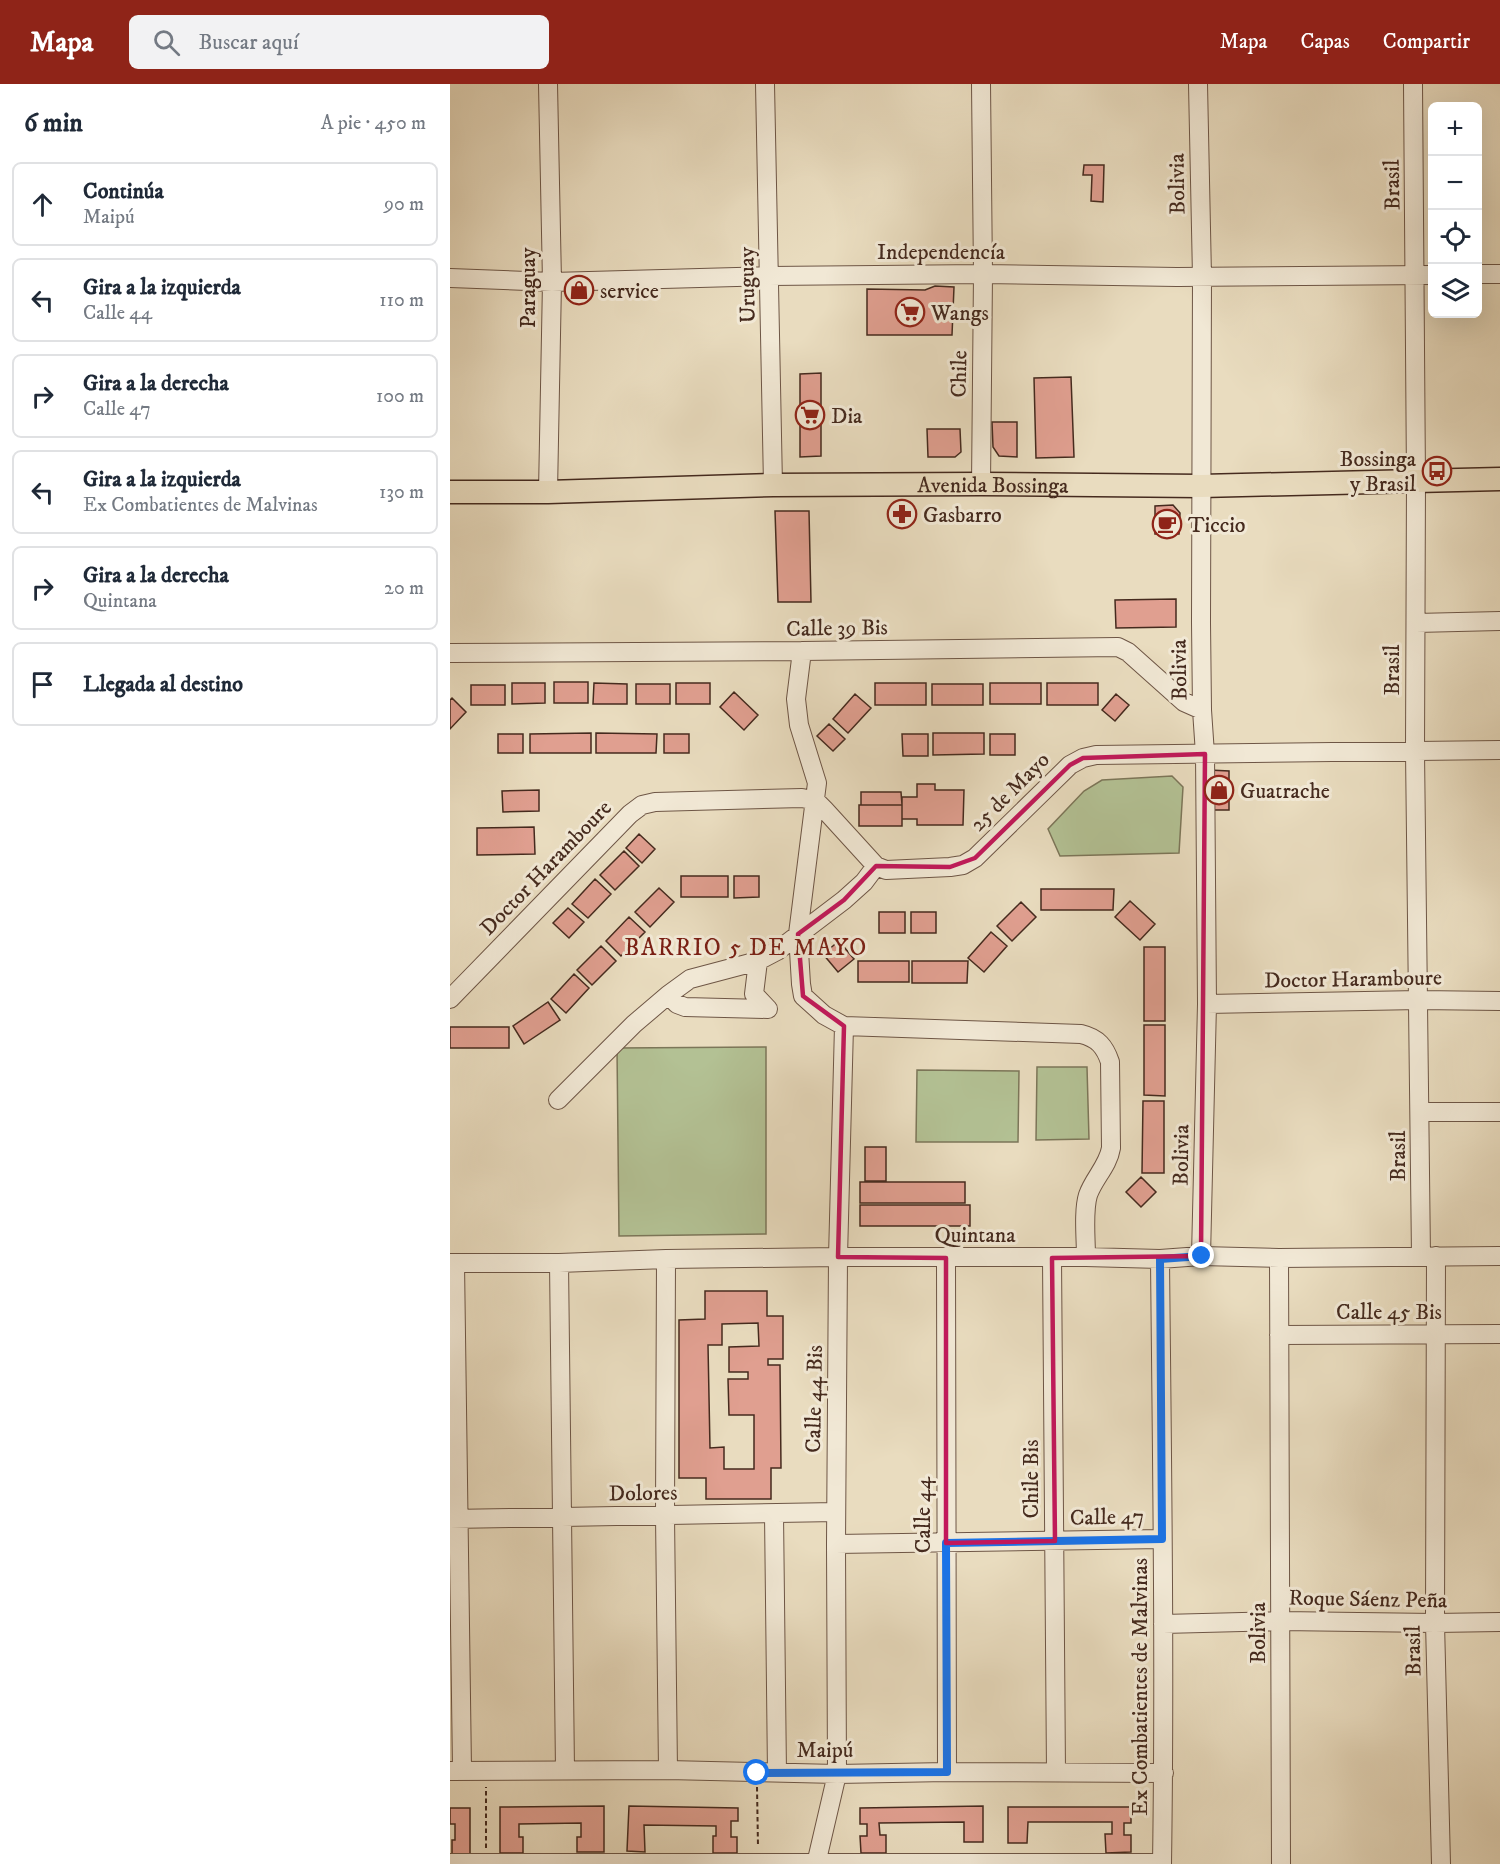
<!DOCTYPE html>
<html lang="es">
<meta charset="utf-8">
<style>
:root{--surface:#fff;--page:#f2f2f3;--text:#1f2937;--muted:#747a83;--line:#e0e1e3;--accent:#8f2418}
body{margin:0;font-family:"IM FELL DW Pica",serif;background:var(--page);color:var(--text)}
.controls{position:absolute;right:18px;top:18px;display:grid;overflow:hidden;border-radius:9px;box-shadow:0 6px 24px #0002}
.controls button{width:54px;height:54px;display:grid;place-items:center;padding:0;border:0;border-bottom:2px solid var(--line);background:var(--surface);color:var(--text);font:30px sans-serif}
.stop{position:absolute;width:18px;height:18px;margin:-14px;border:4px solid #1a73e8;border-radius:50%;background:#fff}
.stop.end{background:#1a73e8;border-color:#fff;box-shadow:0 2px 6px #0008}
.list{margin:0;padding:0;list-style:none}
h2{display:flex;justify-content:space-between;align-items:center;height:78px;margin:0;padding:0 24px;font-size:26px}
h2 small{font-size:20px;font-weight:400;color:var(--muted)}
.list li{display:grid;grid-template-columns:39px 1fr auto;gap:18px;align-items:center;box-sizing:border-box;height:84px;margin:0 12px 12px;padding:0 12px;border:2px solid var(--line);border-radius:9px}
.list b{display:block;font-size:22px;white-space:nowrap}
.list p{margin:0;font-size:20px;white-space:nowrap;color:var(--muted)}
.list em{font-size:20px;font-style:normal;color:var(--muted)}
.icon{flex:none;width:33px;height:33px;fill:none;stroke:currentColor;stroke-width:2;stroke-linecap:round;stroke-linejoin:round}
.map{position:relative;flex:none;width:1050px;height:1780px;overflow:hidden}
header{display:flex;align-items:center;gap:36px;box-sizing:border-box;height:84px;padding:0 30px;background:var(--accent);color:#fff}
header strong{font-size:28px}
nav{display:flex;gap:33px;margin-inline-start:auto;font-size:21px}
.search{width:420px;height:54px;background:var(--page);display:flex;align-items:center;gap:15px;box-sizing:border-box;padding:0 21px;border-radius:9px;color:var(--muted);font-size:22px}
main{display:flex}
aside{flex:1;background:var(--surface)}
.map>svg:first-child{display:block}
</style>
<header>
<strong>Mapa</strong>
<div class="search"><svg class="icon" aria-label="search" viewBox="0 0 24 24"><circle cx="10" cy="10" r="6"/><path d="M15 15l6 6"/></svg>Buscar aquí</div>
<nav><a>Mapa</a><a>Capas</a><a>Compartir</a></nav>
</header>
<main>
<aside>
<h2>6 min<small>A pie · 450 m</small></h2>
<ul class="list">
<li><svg class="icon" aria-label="ahead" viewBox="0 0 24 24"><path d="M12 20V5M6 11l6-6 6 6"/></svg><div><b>Continúa</b><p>Maipú</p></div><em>90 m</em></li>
<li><svg class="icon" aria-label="left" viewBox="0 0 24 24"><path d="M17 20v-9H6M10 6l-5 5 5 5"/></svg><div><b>Gira a la izquierda</b><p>Calle 44</p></div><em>110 m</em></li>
<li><svg class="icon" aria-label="right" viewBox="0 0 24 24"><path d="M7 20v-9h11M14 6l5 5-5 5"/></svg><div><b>Gira a la derecha</b><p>Calle 47</p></div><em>100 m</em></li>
<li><svg class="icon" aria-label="left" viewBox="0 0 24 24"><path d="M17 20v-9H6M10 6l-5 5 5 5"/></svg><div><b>Gira a la izquierda</b><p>Ex Combatientes de Malvinas</p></div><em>130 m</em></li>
<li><svg class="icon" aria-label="right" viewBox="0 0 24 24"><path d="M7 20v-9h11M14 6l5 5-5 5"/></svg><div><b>Gira a la derecha</b><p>Quintana</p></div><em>20 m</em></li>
<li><svg class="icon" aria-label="arrive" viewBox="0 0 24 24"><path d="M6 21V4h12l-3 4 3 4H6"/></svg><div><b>Llegada al destino</b></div></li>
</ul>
</aside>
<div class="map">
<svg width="1050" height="1780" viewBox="0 0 1050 1780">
<rect width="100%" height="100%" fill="#e9dcbf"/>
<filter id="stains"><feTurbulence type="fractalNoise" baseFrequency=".00333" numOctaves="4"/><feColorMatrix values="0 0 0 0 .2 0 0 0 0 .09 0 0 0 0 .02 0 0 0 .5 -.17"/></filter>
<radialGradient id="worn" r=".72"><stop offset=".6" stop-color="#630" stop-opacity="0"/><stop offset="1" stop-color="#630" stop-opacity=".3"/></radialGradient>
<path fill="#b3c194" stroke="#7c7659" stroke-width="1.5" d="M722 692 733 703 729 769 610 772 598 745 634 707 652 696Z
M316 963V1150L169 1152 167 964Z
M587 983H637L639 1055 586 1056Z
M467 986 569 987 568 1058H466Z"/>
<path fill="#e09f90" stroke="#452a1e" stroke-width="1.5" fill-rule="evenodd" d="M634 81H654L653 118 641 117 642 91H633Z
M485 202 504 203 502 251H417V205L475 206Z
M371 289V372L350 373V290Z
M621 293 624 373 586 374 584 294Z
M542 338H567V373L549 372 543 363Z
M477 345H510L511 368 505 373H478Z
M723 421 730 429 729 450H705V422Z
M325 427H359L361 518H328Z
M726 515V543L666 544 665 516Z
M104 598H138V619H104Z
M62 599H95V619L62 620Z
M144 599 177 600V620H143Z
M226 599H260V620H226Z
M425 599H476V621H425Z
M540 599H591V620H540Z
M597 599H648V621H597Z
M186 600H220V620H186Z
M482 600H533V621H482Z
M21 601H55V621H21Z
M284 608 308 631 294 646 270 623Z
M405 610 421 624 398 649 383 635Z
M666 610 679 621 665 637 652 626Z
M2 614 16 628 0 645V616Z
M379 640 395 655 383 667 367 652Z
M141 649V669H80V650Z
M146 649 207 650 206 669H146Z
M483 649H534V670L483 671Z
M48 650H73V669H48Z
M214 650H239V669H214Z
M452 650H478V672H453Z
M540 650H565V671H540Z
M759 686 779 687V726H759Z
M467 700H485V706H514L513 741H467V735H452V713H467Z
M89 706V727L53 728 52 707Z
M411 708H451L452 721H411Z
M409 721H452V742H409Z
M84 743 85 770 27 771V744Z
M189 750 205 765 192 779 176 764Z
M174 767 189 782 165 806 150 791Z
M231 792H278V813H231Z
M284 792H309V813L284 814Z
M145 795 161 810 138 834 122 820Z
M209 804 224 818 200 843 185 828Z
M591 805H664L663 826H591Z
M680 817 705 840 690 856 665 833Z
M571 818 586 833 562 857 547 842Z
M118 824 134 838 119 854 103 839Z
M429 828H455V849H429Z
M461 828H486V849H461Z
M179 833 195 848 171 872 156 857Z
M541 848 557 862 534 888 518 874Z
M389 857 404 875 388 888 373 870Z
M151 862 166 877 142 901 127 886Z
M694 863H715V937H694Z
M408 877H459V898H408Z
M462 877H518L517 899H462Z
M124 890 139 904 116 929 101 915Z
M98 918 110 936 74 960 63 942Z
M694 941H715V1012L694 1011Z
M0 943H59V964H0Z
M693 1017H714V1089H692Z
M415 1063H436V1097H415Z
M691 1093 706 1108 691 1123 676 1108Z
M410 1098H515V1119H410Z
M410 1121H520V1142H410Z
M255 1207H317V1232H333V1275H318V1281H330L331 1384H321V1415H256V1394H229V1236L255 1235ZM308 1239 309 1262 279 1263V1288H298V1295H278L279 1331H304V1385H274V1363L260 1364 258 1261H272V1240Z
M154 1722V1768H127V1753H131V1739L69 1740V1753H73V1769H50V1723Z
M179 1722 288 1724V1737H281V1753H287V1769H263V1752H266V1742L194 1741 195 1768 177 1767Z
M533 1722V1758H514V1738L429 1739 430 1751H436V1769H411L410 1752H417V1740H410V1724Z
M558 1723H681V1739H674V1751H681V1768L656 1769 655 1750H662V1738H578L577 1759H558Z
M0 1724H20V1771H2V1756H5V1740H0Z"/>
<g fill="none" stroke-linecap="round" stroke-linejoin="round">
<g stroke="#6e5646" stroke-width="20">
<path id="minor" d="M315 0 323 401
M748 0 752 193 751 539 752 626 755 670 757 920 751 1172
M963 0 966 396 965 668 971 1172
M1028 190H1050
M0 194 102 198 320 192 533 190 727 193 982 191
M531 400 533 190 531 0
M98 408 102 198 98 0
M966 539 1050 537
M352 567 346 615 349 641 367 699 348 850 351 900 353 912 374 931 394 942 631 950C648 954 655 963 660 978L661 1064C658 1082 644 1094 638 1111 633 1127 636 1155 636 1173
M0 569 352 567 668 563 678 568 734 618 752 626
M308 877 304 910 318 925
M218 911 227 920 235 923 318 925
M0 915 180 730 192 721 205 718 352 714 366 717 374 725 426 782 436 786 500 783 513 781 525 774 620 681 633 674 646 671 1050 666
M757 920 969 916 1050 917
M108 1016 184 940 218 911 240 895 308 877 327 867 394 816 414 798 426 782
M971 1028H1050
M986 1172 985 1539 991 1780
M496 1174 497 1688
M602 1174 606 1688
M829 1174 831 1780
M216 1175 215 1432 218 1686
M710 1175C712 1377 715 1578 712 1780
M0 1179H109L216 1175 388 1173H636L710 1175 751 1172 829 1174 1050 1172
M5 1179 12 1686
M109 1179 115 1686
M829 1251 1050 1250
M324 1430 327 1689
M0 1435 386 1428
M386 1460 712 1455
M713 1540 831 1537 985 1539 1050 1538
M0 1687 218 1686 387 1690 497 1688 714 1689
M0 1779H712
M366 1780 387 1690 386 1460 388 1173 394 942"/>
</g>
<g stroke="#452a1e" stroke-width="25">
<g id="major">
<path id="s1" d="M0 408H98L323 401 531 400 751 402 1050 395"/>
</g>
</g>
<path stroke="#452a1e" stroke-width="2" stroke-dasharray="4.5 3" stroke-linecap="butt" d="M307 1703 308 1763
M36 1764V1703"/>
<use href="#minor" stroke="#f1e8d5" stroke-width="18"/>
<use href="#major" stroke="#e9dcbf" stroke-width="22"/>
</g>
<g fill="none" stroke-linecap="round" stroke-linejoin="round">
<path stroke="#1a73e8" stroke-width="8" d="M307 1689 497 1688 496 1459 712 1455 710 1175 752 1172"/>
</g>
<path fill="none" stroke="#c2185b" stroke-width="4.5" stroke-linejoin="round" d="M755 670 751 1172 602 1174 605 1457 496 1459V1174L388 1173 394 942 353 912 348 850 394 816 426 782 500 783 525 774 620 681 633 674Z"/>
<defs>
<g id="shop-ring" transform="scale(1.5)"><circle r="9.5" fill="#f1e8d5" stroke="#8f2418" stroke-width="1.5"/><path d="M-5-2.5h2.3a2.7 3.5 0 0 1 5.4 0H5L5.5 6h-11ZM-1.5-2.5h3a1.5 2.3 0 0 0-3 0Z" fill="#8f2418"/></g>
<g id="supermarket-ring" transform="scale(1.5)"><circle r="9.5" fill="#f1e8d5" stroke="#8f2418" stroke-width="1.5"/><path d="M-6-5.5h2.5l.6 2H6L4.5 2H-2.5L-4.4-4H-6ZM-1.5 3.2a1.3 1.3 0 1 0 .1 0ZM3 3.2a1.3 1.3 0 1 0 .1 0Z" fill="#8f2418"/></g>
<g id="bus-ring" transform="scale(1.5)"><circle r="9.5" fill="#f1e8d5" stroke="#8f2418" stroke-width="1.5"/><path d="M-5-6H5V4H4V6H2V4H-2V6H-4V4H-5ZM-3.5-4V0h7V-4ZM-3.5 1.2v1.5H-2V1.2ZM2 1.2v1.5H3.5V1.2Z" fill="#8f2418"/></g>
<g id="pharmacy-ring" transform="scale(1.5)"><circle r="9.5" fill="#f1e8d5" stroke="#8f2418" stroke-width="1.5"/><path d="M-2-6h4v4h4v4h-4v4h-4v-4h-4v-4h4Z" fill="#8f2418"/></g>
<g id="cafe-ring" transform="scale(1.5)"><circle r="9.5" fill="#f1e8d5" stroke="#8f2418" stroke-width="1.5"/><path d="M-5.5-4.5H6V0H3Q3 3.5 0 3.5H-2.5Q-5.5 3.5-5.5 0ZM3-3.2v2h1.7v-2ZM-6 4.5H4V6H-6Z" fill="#8f2418"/></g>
</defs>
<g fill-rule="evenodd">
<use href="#shop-ring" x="129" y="206"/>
<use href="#supermarket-ring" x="460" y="228"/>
<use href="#supermarket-ring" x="360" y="331"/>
<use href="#bus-ring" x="987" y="387"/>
<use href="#pharmacy-ring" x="452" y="430"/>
<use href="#cafe-ring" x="717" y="440"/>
<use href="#shop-ring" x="769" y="706"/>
</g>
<g text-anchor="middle" stroke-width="6" stroke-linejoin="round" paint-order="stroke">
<g font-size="22" fill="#452a1e" stroke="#f1e8d5">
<text transform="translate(726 100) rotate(-91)" y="8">Bolivia</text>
<text transform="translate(941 101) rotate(-91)" y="8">Brasil</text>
<text x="491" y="175">Independencía</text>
<text transform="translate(296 201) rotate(-91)" y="8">Uruguay</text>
<text transform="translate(77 204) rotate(-90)" y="8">Paraguay</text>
<text transform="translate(508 290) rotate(-89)" y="8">Chile</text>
<text dy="8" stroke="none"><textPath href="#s1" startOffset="543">Avenida Bossinga</textPath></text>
<text transform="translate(387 543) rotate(-1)" y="8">Calle 39 Bis</text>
<text transform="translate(728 586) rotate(-91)" y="8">Bolivia</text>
<text transform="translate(941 586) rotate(-90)" y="8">Brasil</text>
<text transform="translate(559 707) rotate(-45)" y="8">25 de Mayo</text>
<text transform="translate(95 783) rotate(-46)" y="8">Doctor Haramboure</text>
<text transform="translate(903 894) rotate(-1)" y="8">Doctor Haramboure</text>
<text transform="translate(730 1071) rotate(-89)" y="8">Bolivia</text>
<text transform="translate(947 1072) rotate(-90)" y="8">Brasil</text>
<text x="525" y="1158">Quintana</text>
<text x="939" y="1235">Calle 45 Bis</text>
<text transform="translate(363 1315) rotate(-89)" y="8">Calle 44 Bis</text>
<text transform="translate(580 1395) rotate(-90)" y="8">Chile Bis</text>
<text transform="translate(193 1408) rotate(-1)" y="8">Dolores</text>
<text transform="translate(472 1431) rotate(-90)" y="8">Calle 44</text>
<text transform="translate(657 1432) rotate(-1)" y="8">Calle 47</text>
<text transform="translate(918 1514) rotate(1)" y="8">Roque Sáenz Peña</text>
<text transform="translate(807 1549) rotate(-90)" y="8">Bolivia</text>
<text transform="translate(962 1567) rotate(-91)" y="8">Brasil</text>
<text transform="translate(689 1603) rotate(-90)" y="8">Ex Combatientes de Malvinas</text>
<text x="375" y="1673">Maipú</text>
</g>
<g font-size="22" fill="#452a1e" stroke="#f1e8d5" text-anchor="start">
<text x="150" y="214">service</text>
<text x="481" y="236">Wangs</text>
<text x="381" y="339">Dia</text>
<text x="966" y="382" text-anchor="end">Bossinga<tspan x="966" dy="25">y Brasil</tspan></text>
<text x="473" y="438">Gasbarro</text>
<text x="738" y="448">Ticcio</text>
<text x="790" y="714">Guatrache</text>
</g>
<g font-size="24" letter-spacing="1.5" fill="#7a1f14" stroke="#f1e8d5">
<text x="296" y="871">BARRIO 5 DE MAYO</text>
</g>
</g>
<rect width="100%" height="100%" filter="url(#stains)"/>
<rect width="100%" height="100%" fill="url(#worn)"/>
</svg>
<div class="controls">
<button>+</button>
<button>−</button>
<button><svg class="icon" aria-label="locate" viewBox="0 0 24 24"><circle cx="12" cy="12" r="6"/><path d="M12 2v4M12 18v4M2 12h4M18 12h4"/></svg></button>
<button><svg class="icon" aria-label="layers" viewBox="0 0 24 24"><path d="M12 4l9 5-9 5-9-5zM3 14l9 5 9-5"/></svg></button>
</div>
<div class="stop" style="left:307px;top:1689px"></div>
<div class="stop end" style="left:752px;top:1172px"></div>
</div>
</main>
